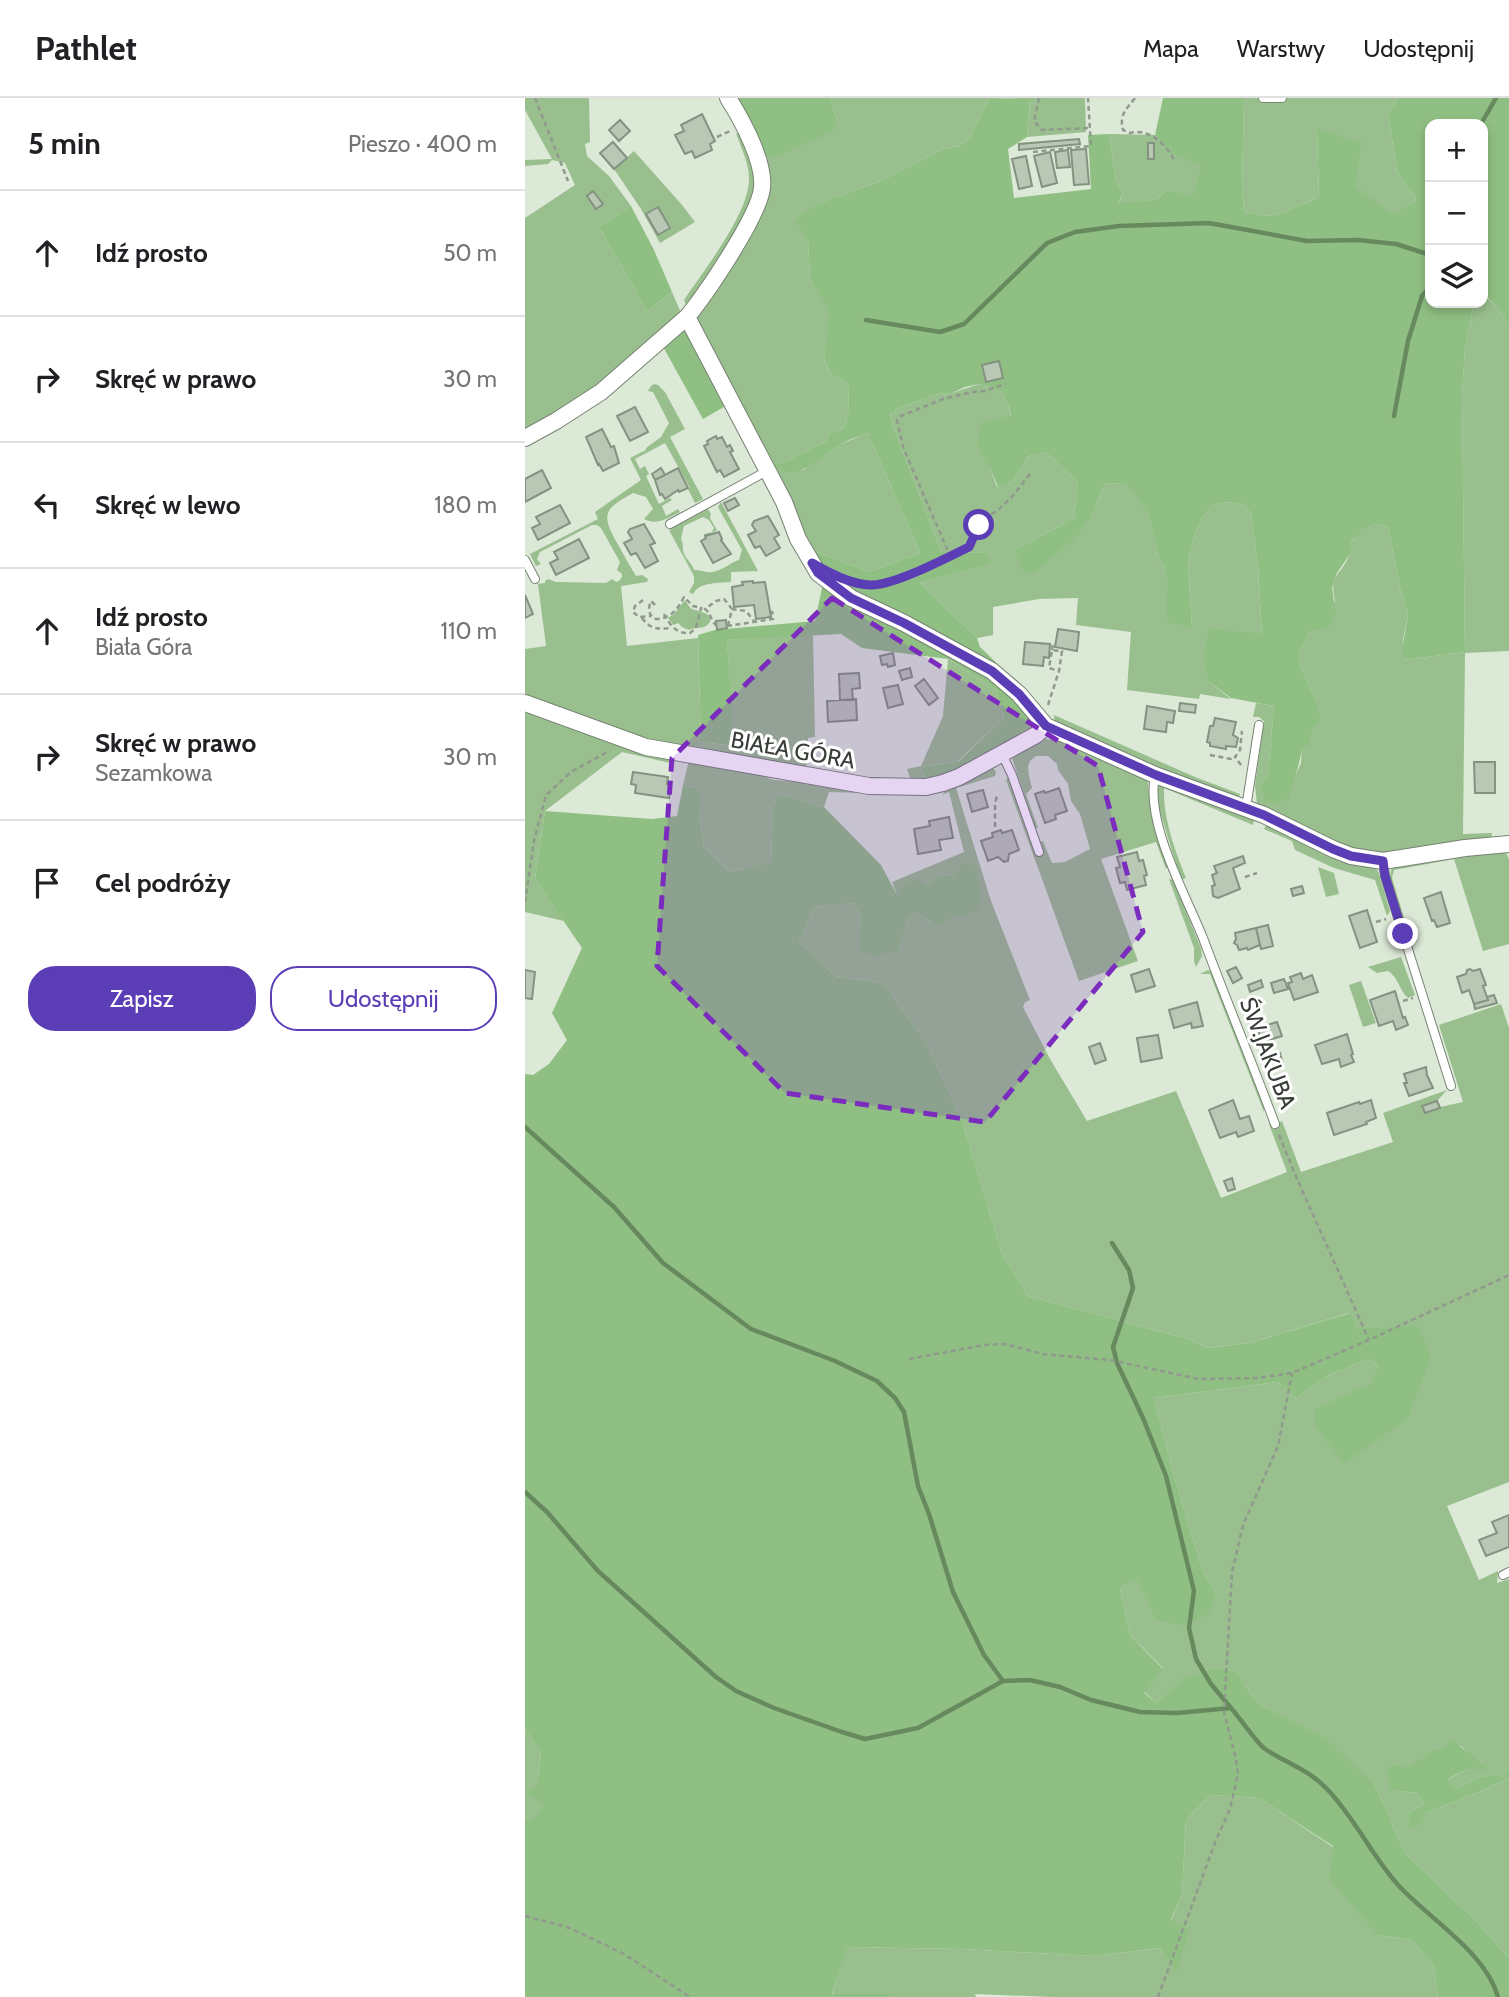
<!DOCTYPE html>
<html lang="pl">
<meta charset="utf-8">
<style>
:root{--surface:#fff;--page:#f2f2f2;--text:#202124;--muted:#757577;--line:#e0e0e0;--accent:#5b3db5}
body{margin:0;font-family:Cabin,sans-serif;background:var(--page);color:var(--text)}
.controls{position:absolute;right:21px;top:21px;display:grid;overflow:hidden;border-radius:14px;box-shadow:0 4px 10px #0003}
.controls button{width:63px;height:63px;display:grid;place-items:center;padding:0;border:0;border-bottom:2px solid var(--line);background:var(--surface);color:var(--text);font:35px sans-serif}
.stop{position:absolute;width:21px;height:21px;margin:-16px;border:5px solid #5b3db5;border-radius:50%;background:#fff}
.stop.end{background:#5b3db5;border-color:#fff;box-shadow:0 2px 7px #0008}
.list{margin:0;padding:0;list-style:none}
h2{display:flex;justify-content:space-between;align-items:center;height:91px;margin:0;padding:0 28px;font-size:30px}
h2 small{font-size:23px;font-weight:400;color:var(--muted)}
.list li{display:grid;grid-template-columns:46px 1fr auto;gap:21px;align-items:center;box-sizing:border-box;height:126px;padding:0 28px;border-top:2px solid var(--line)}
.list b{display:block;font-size:26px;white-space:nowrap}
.list p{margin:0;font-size:23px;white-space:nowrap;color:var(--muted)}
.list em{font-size:23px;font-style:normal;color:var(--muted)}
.actions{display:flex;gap:14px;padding:21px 28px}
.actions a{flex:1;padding:16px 0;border:2px solid var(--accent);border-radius:28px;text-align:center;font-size:24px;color:var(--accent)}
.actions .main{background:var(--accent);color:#fff}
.icon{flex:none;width:38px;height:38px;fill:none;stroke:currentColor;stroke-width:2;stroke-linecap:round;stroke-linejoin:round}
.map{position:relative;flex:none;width:984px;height:1899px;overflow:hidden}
header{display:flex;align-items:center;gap:42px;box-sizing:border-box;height:98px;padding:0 35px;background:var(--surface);border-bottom:2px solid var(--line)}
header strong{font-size:33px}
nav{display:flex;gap:38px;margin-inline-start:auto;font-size:24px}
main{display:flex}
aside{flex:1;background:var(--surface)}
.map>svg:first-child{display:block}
</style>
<header>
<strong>Pathlet</strong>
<nav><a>Mapa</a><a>Warstwy</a><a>Udostępnij</a></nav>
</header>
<main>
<aside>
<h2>5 min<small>Pieszo · 400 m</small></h2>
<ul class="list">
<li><svg class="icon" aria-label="ahead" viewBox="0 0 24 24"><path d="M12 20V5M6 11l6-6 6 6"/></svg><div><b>Idź prosto</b></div><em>50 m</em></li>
<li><svg class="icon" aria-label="right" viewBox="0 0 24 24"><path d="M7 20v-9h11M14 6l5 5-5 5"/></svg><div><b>Skręć w prawo</b></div><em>30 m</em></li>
<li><svg class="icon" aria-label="left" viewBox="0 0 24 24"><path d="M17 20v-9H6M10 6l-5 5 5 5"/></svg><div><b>Skręć w lewo</b></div><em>180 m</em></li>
<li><svg class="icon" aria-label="ahead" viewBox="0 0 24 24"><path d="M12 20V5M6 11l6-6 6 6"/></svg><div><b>Idź prosto</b><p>Biała Góra</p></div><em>110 m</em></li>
<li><svg class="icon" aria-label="right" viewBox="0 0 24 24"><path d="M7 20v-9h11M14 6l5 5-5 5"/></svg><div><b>Skręć w prawo</b><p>Sezamkowa</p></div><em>30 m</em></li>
<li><svg class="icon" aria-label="arrive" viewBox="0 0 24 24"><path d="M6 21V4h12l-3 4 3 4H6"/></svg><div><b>Cel podróży</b></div></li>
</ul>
<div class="actions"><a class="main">Zapisz</a><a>Udostępnij</a></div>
</aside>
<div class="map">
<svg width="984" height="1899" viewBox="0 0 984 1899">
<rect width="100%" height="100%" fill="#dbe9d6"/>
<path fill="#99bf8e" d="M0 0H64L65 44 60 46 62 58 84 78 106 108 74 129 122 213 147 194 156 215 98 270 0 335V120L50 87 40 65 27 62 23 66 0 68V62L27 61 0 12Z
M305 0H464L447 37 434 48 417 51 356 83 294 105 283 141 285 180 305 214 299 262 306 276 323 286 324 312 319 330 305 336 301 343 262 364 246 366 278 372 316 346 343 335 395 455 344 474 287 452 171 226 170 215 223 132 236 57 312 23Z
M478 0H560L561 34 502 39 505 2Z
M719 0H874L863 15 872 74 892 102 869 118 830 89 792 32 794 99 762 113 744 118 719 114 717 90Z
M211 35 219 39 233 87 222 119 162 209 159 202C179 172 222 118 224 83 225 67 216 50 211 35Z
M584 36 630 37 643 55 677 68 668 99 643 92 629 102 594 106 598 94 591 83Z
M109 53 157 107 170 124 135 145 116 111 89 71Z
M961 199 972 209 984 228V553L940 555 938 736 967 735 966 742 876 757 833 755 732 706 730 688 739 623 734 619H728L731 605 749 608 743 675 736 690 766 697 768 682 776 665 777 650 787 631 791 603 775 566 774 553 786 533 810 503C804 477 815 478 824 458 826 453 825 446 828 441 832 434 843 429 851 426L863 429 875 490 883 515 878 542 879 562 940 554 937 298 940 251 949 205H958V201Z
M129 286 133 287 140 294 160 331 145 339 178 401 170 405 163 391 165 390 140 345 110 361 115 371 120 368 124 376 121 378 134 406 145 400 147 402 137 408 141 418 153 411 155 414C143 420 132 428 119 421L128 411 121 399 108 395C81 410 75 415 91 443 98 455 104 467 111 478L117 477 123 481 122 484 96 488 102 548 173 540 176 644 209 648 202 542 288 536 290 639 283 640V660L280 673 119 644 0 600V551L21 548 13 486 20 485V483L23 481 31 484 81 485 87 481 91 484 94 483 97 479V476L92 472 95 464 76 430 72 427H67L15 454 12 461 16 466 11 468 5 456 73 421 70 414 116 382 105 360 121 352V350L136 339 144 325 128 294 123 293 126 288Z
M454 286 476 293 483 306 486 319 465 370 472 389 486 385 504 358 521 354 553 385 549 420 490 452 567 417 580 385 600 386 610 394 624 415 633 459 641 472 643 525 667 528 663 462 670 436 676 422 684 411 690 406 703 404 717 406 726 415 733 470 737 536 683 583 706 601 675 596 674 601 602 592 606 534 551 527 553 500 514 501 468 509V537L452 540 395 485 464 466 462 455 416 454 368 328 365 315 373 310 413 296 427 295Z
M196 404 233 473 206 474V484C193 485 174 484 168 496L164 494 169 485V478L144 432 183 411 186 416 185 420 192 432 180 438 179 436 187 434 189 430 184 422 178 419 159 428 156 441C159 447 157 450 159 456 161 461 167 465 169 472 176 472 180 475 187 474 197 473 206 464 214 462L217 452 193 409Z
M160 502C160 503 166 511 167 511 171 513 196 516 181 528 176 531 170 529 164 532L157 529 153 525 148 527 143 520 149 516Z
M423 561 471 591 479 620 433 663 396 669 401 680 438 672 509 618 511 628 438 673 389 684 385 680 382 671 396 668 418 618Z
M0 611 146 660 145 665 97 654 20 713 10 781 39 823 0 814Z
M529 617 670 679 715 696 713 702 530 628Z
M519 641C542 640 598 668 622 678L626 712 643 768 641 771 631 744 576 761 613 863 554 883 481 682 483 679 511 757 519 755 516 744 518 743 527 765 540 764 565 751 555 716 546 703 543 686 533 672 532 666 523 658H511L505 663 503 669 504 678 507 690 501 696 513 730 510 729 486 657 510 644Z
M164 662 216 671 249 682 396 695 395 697 304 694 299 709 254 696 248 707 246 764 204 774 179 749 174 716V691L158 687Z
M465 671H469L471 674 470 678 431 690 466 803 505 902 500 904 498 909 525 961 562 1023 651 993 696 1100 762 1074 744 1026H750L757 1023 776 1074 868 1044 858 1015 922 992 912 1003 915 1009 938 1004 914 927 976 906 984 930V1384L922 1408 954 1482 973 1473 972 1485 984 1481V1668L978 1680 970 1676 953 1680 930 1691 922 1682 942 1671H961V1667L949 1660 936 1648 907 1654 882 1670 868 1667 865 1692 892 1695 900 1705 884 1715 886 1729 901 1715 959 1692 984 1680V1860L950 1822 880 1755 850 1687 730 1602 711 1574 689 1569 659 1581 632 1605 619 1594 638 1570 605 1537 595 1490 611 1479 630 1522 691 1495 677 1471 650 1382 629 1300 753 1284 771 1300 804 1277 843 1261 853 1267 849 1284 906 1260 833 1231 824 1215 724 1245 683 1250 663 1241 503 1198 477 1156 437 1023 401 944 358 885 310 878 274 843 290 809 328 805 336 819 333 836 374 853 383 820 390 814 410 827 429 778 417 776 402 787 372 797 367 784 439 754 424 694 419 696 418 701 419 692Z
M636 687 729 721 728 727 639 690C638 720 650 753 661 780L656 782 636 717 633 704V689Z
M742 726 847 768 853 773 865 813 862 818 850 782 809 770 770 752 767 743 739 731Z
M980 753 984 761V846L958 853 929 761 869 772 867 780 882 830 880 831 865 779C866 772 866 768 873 765Z
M793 769 809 775 814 796 801 799Z
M644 781 648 782 676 850 677 858 671 869 669 863V850Z
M876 859 890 897 883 900C874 892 874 880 863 873L852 875 843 869Z
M683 872 688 874 739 1008V1014L685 876H675Z
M836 883 851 925 838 929 824 887Z
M0 1631 16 1655 12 1687 20 1707 6 1725 0 1720Z
M686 1697 734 1700 808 1749 853 1837 886 1842 908 1866 913 1899H527L450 1896 451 1899H365V1896L307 1897 321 1849 437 1851 568 1858 635 1850 652 1873 646 1823 657 1795 661 1722Z"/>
<path fill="#90bf83" d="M207 0H305L312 23 307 34 249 59 236 57Z
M464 0 505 1 502 39 483 51 489 100 566 91 563 37 584 36 591 83 598 94 594 105 629 102 643 92 668 98 676 68 643 55 630 37 638 0H719L717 90 719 114 744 118 762 113 794 99 792 31 836 45 831 89 869 117 892 102 872 74 863 15 874 0H984V228L972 209 962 199 958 201V26H905V205H949L940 251 937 298 940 554 879 562 877 553 883 515 875 490 863 429 851 426 838 432 827 442 825 456 812 475 807 490 811 517 804 530 786 533 774 553 775 566 791 603 795 623 787 631 784 648 777 650C775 667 768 681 766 697L752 706 741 704 736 689 743 675 749 608 706 600 683 583 679 559 684 531 737 536 733 470 726 415 717 406 703 404 690 406 684 411 676 422 670 436 663 462 667 529 642 525 641 472 633 459 624 416 610 395 600 386 580 385 567 417 553 437 507 477 498 474 490 452 549 420 553 385 521 354 504 358 486 385 473 389 465 370 452 348 456 324 486 318 483 306 476 293 454 286 440 289 427 295 413 296 373 310 365 316 368 328 416 454 462 455 465 466 395 485 452 540 455 549 516 608 497 635 438 672 401 680 396 669 434 663 479 620 471 591 423 561 337 550 316 536 202 542 210 648 176 644 173 537 190 532 290 523 298 485 287 452 344 474 395 455 343 335C333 339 322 342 313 348 290 363 272 386 245 366L262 364 301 343 305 336 319 330 324 312 323 286 306 276 299 262 304 214 285 180 283 141 269 123 294 105 356 83 417 51 434 48 447 37Z
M106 108 129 152 147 194 122 213 74 129Z
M158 230 163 232 204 306 178 321 136 245Z
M158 687 174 691V716L179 749 204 774 246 764 248 707 254 696 299 709 356 767 372 797 382 784 392 781 402 787 417 776 429 778 438 766 450 767 457 805C449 817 441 820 427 817L418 828 410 827 390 814 383 820 374 853 351 857 336 855 333 836 336 819 328 805 290 809 274 843 310 878 358 885 401 944 437 1023 477 1156 503 1198 663 1241 683 1250 724 1245 825 1215 833 1231 894 1228 906 1260 882 1322 819 1365 790 1328 789 1312 848 1284 853 1267 843 1261 804 1277 771 1300 753 1284 629 1300 650 1382 677 1471 691 1495 684 1515 660 1528 630 1522 611 1480 595 1490 605 1537 638 1571 619 1595 632 1605 658 1581 689 1569 711 1574 730 1602 744 1612 802 1641 850 1687 880 1755 950 1822 984 1860V1899H913L908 1866 886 1842 853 1837 804 1781 808 1748 734 1700 686 1697 661 1722 657 1795 646 1822 664 1832 652 1874 635 1850 568 1858 437 1851 322 1849 307 1896H365V1899H0V1720L6 1724 19 1707 2 1695 12 1686 16 1655 0 1631V976L8 977 24 966 42 942 27 915 57 850 10 781 20 713 127 721 152 718Z
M925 1642C939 1649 948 1660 961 1667L962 1672 942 1671 923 1681 930 1691 953 1680 970 1676 978 1679 984 1668V1680L959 1692 901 1715 896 1726 885 1730 884 1715 900 1705 892 1695 865 1692 862 1670 868 1667 883 1669 907 1653 919 1651Z"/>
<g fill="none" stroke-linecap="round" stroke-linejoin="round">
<path stroke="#67895e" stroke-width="4.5" d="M956 26 971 0
M341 222 415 234 439 226 522 145 550 134 594 128 684 125 782 143 833 142 871 146 905 157
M869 318 883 243 897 198 905 189
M0 1029 89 1109 138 1165 226 1231 310 1263 352 1283 370 1300 379 1314 393 1388 404 1416 428 1494 459 1557 478 1583
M587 1145 604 1172 608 1190 588 1249 592 1265 618 1320 641 1378 669 1493 664 1530 671 1561 686 1586 706 1610
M0 1394 22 1414 73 1473 191 1579 211 1593 249 1610 317 1634 340 1641 393 1630 478 1583 505 1582 535 1589 566 1602 615 1614 652 1615 706 1610C715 1620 731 1644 740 1651 761 1665 784 1672 802 1691 831 1721 847 1759 875 1789 906 1822 961 1855 973 1899"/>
</g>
<path fill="#b9c8b5" stroke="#849280" stroke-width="2" d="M177 16 190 43 185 46 187 52 170 60 167 53 160 56 150 37 159 33 156 27Z
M95 22 105 33 94 43 84 32Z
M554 41 555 46 494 52V46Z
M88 44 102 60 89 71 75 55Z
M623 45H629V61H623Z
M561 51 564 86 549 87 546 52Z
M543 52 545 69 532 70 530 54Z
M525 54 532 85 517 89 509 58Z
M501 58 507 88 494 91 487 61Z
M68 93 78 106 71 111 62 98Z
M133 109 145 130 133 137 121 116Z
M474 263 478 280 461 284 457 267Z
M110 309 123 334 105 343 92 318Z
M77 331 86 349 89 348 94 365 78 373 74 366 73 367 61 339Z
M191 338 192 341 197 339 202 349 205 347 208 353 205 354 214 371 199 379 195 372 192 374 179 348 183 346 182 343Z
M136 370 140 377 130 382 127 376Z
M153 370 163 390 154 394 153 392 140 401 137 396 135 397 130 382Z
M17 372 26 390 0 404V381Z
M210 400 214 407 203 413 199 405Z
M35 407 45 425 13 442 7 430 15 426 11 419Z
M243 418 254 437 249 440 255 450 241 458 235 448 230 450 223 437 231 433 227 427 229 423Z
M119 426 130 445 125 447 133 463 120 470 111 455 106 457 99 445 107 441 103 434 105 431Z
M194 434 197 441 196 442 206 456 188 465 176 443 181 440 180 438Z
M54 441 64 460 31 477 25 465 33 461 29 454Z
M228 483V485L240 484 246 519 231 521 229 507 209 509 207 489 218 487 217 484Z
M0 497 8 516 0 520Z
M201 522 202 530 192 532 191 523Z
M533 531 554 534 552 553 530 549Z
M500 544 525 546 524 560 519 559 518 568 498 566Z
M368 555 370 567 363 569 362 566 357 567 355 558Z
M385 570 387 579 377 582 374 573Z
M334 575 335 590 327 591 328 602H315L314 576Z
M399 581 413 600 404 607 390 588Z
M373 587 378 606 363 610 358 590Z
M331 601 332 622 303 624 302 603Z
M655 605 671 607 670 615 654 613Z
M622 608 650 613 648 625 642 624 641 634 619 631Z
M690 620 711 624 708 637 713 640 711 649 701 648V651L685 648V645L682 644 685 628H688Z
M949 664H970V695H950Z
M108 674 143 679 142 686 146 687 144 700 110 695 111 687 106 686Z
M534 690 542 713 530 717 531 721 520 725 510 696 519 693 520 695Z
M458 692 463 709 447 714 442 696Z
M424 719 428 740 414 742 416 752 393 756 389 731 405 728 404 723Z
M476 732 477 735 487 732 494 752 484 756 483 763 479 764 473 759 463 763 456 743 468 739 467 735Z
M612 754 614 763 618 762 622 777 619 778 621 787 602 792 600 784 595 785 591 770 595 769 592 759Z
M718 758 720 765 708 770 715 791 693 800 688 798 687 788 690 787 687 777 692 775 689 768Z
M777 788 779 795 768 798 766 791Z
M916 794 925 825 912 829 909 822 907 823 899 800Z
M842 812 852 844 835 850 824 818Z
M743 827 748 848 736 851 731 830Z
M731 830 735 847 723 852 722 850 714 852 712 847 709 845 711 841 710 835Z
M711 869 717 880 708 885 702 873Z
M624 871 630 888 611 894 606 877Z
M945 871 948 873 955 871 961 887 958 888 963 902 949 906 944 892 937 895 932 879 941 876 942 872Z
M0 872 10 874 7 901 0 900Z
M776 875 778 881 787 877 793 894 769 902 763 885 767 884 765 879Z
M759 881 763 891 749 895 746 885Z
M736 882 738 889 725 894 723 887Z
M870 893 878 920 880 919 883 927 871 932 868 923 854 928 845 902Z
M969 897 972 905 950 911 949 906 963 902 962 899Z
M672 904 678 928 667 930 666 925 649 930 644 912Z
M752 924 757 938 737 944 732 930Z
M822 936 828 956 826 957 829 964 816 969 814 961 797 966 790 947Z
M633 937 637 960 616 964 612 940Z
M575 945 581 962 570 966 564 949Z
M755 955 758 966 744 970 741 959Z
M901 969 902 977 908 990 884 998 879 985H882L879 976Z
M708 1002 715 1021 724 1018 729 1033 713 1039 711 1034 695 1040 684 1012Z
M846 1002 851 1020 841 1024 842 1026 809 1037 802 1015 834 1004 835 1006Z
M912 1003 915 1010 900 1015 897 1008Z
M707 1080 710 1091 703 1093 699 1083Z
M984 1417V1449L961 1458 954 1442 972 1435 967 1424Z"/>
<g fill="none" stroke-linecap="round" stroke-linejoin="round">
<g stroke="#768372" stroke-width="10">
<path id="service" d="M738 0H757
M145 426 242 373
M0 462 10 481
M477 656 487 677 514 754
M630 677C620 725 660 795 678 840 701 902 727 964 750 1026
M721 710 734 627
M858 763 860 778 926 988
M978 1477 984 1474"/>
</g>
<g stroke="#768372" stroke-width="18">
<path id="minor" d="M162 219 259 404 273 441 293 475 326 500 379 525 467 573 494 596 521 628 630 677 739 717 808 751 826 758 858 763 940 750 984 746
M0 340 31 323 76 294 162 219C181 196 234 118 237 90 240 64 217 22 203 0
M0 605 121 649 344 688 401 689 418 685 434 679 511 637 521 628"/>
</g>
<path stroke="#8f9a8c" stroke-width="2.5" stroke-dasharray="5 3.5" stroke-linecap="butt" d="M10 0 43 83
M514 0 509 23 517 32 565 30
M610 0C601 12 594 16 598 32L605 35C624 30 641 46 649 62
M192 39 205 33
M508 54 566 48 563 0
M420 461 444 449 454 427 460 419 472 413 486 400 505 376
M332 484C360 494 392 472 417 462L422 458V451L378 349 372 322 376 318 418 301 447 294 459 293 481 286
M118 502 110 508 108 514 114 519 126 518
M130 507 126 503C123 510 123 518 131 521 145 521 153 511 159 499L168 508 176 510
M139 516C145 527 151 536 165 535L171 530 176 510 180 511
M117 520C126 532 132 531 147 530
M192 528C185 523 187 516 180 511L191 503 199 501 207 511
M202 528 248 521 247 513
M203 528 207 511 221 513 229 523
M527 552 528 545
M523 607 534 573 537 553 527 552 524 570 534 573
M685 657 706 661 710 659
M716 667 710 659 715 652 717 633
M470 729V706L472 697
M720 779 732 775
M0 804 9 743 21 697 46 674 84 653
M851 824 861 821
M878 903 888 900
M754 1037 769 1074 844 1242
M384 1261 459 1247 480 1246 518 1256 585 1262 674 1281 732 1280 767 1275 844 1242 984 1177
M0 1818 45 1830 99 1856 165 1899
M633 1899 691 1742 705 1711 713 1676 711 1661 699 1614 707 1474 718 1427 753 1348 767 1275"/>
<use href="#service" stroke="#fff" stroke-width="8"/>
<use href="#minor" stroke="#fff" stroke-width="16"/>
</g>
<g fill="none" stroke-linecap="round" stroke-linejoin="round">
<path stroke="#5b3db5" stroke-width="9" d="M454 427 444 449C421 460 372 486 348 487 328 488 304 475 287 465L293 475 326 500 379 525 467 573 494 596 521 628 631 677 739 717 808 751 826 758 858 763 860 778 878 836"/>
</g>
<path fill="#7b2cbf" fill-opacity="0.2" stroke="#7b2cbf" stroke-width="5" stroke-dasharray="14 9" stroke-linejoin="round" d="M307 500 573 668 618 834 460 1024 260 995 132 868 147 660Z"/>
<g text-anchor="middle" stroke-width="6" stroke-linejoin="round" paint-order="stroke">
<g font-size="23" fill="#383e37" stroke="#fff">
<text transform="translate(268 652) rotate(10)" y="8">BIAŁA GÓRA</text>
<text transform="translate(743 955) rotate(69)" y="8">ŚW.JAKUBA</text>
</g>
</g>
</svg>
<div class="controls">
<button>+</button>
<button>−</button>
<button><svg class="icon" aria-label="layers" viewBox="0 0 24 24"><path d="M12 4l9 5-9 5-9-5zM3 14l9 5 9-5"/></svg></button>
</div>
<div class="stop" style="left:454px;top:427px"></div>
<div class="stop end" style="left:878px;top:836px"></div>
</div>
</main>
